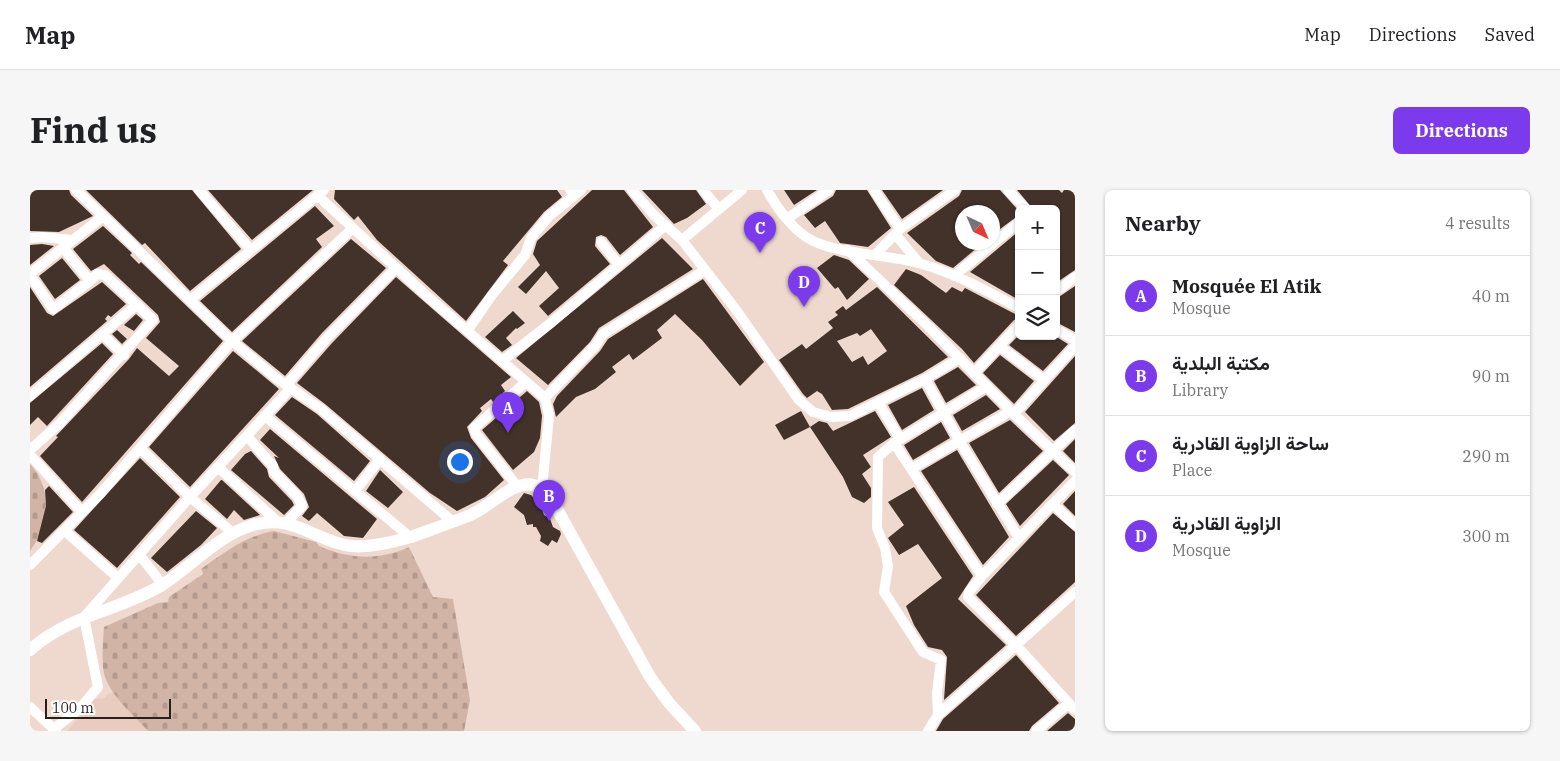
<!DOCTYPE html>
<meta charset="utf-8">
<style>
:root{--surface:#fff;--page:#f6f6f6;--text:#202124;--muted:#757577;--line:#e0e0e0;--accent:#7c3aed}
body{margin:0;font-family:"IBM Plex Serif",Vazirmatn,serif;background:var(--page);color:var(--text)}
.controls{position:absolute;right:15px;top:15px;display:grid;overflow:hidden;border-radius:8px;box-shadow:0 1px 4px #0004}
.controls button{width:45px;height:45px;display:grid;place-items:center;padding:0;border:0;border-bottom:1px solid var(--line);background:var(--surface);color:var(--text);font:25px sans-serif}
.compass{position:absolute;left:925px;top:15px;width:45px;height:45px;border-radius:50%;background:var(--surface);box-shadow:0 1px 4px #0004;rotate:136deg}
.scale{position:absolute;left:15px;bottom:12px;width:126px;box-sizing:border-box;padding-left:5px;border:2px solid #261f1b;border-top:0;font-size:14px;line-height:18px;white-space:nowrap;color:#261f1b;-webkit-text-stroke:4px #fff;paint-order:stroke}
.you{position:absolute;left:429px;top:271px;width:18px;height:18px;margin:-12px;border:4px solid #fff;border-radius:50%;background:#1a73e8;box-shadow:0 0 0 8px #1a73e833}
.badge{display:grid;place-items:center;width:32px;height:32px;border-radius:50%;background:var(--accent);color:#fff;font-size:16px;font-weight:700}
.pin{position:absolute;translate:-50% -41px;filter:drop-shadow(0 1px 2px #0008)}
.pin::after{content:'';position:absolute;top:26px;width:18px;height:15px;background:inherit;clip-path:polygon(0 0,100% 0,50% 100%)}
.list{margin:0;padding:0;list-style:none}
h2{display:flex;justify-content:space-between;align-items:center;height:65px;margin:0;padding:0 20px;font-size:21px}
h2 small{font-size:16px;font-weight:400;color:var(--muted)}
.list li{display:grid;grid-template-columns:32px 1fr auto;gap:15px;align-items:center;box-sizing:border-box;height:80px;padding:0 20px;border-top:1px solid var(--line)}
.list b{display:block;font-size:19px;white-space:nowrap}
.list p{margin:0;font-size:16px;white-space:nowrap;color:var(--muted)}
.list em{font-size:16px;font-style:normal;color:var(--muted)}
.icon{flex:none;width:28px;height:28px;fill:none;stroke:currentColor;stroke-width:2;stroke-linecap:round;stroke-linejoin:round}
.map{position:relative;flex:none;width:1045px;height:541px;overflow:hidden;border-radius:8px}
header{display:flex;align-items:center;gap:30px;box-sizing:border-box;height:70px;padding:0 25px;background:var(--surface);border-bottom:1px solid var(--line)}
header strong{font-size:24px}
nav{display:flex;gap:28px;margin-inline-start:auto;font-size:18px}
.intro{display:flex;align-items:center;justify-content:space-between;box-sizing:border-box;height:120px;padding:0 30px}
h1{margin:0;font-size:35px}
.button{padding:12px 22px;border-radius:8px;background:var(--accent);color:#fff;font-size:18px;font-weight:700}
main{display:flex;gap:30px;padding:0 30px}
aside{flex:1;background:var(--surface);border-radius:8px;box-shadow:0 1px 4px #0004}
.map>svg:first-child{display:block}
</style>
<header>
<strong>Map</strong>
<nav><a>Map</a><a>Directions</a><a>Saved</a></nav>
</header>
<div class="intro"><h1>Find us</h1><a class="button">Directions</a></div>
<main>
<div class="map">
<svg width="1045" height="541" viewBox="0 0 1045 541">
<defs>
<pattern id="cemetery-stones" width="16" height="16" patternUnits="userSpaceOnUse" patternTransform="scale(1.25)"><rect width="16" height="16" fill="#d2b4a6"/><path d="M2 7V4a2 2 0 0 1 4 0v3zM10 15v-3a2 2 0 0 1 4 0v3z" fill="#b49a8e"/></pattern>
</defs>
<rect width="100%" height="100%" fill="#efd9cf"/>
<path fill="#e9ccbf" d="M83 503 118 541H37L65 509 75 508 77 504Z"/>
<path fill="url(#cemetery-stones)" d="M0 274C23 298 19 336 0 361Z
M244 341 286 352 289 356C319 369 349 371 379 357L403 407 423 409 440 510 434 541H118C102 523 75 502 73 477 72 464 73 450 74 437L128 413 138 412 139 407 173 384 171 379C194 363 215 346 244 341Z"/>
<path fill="#42322a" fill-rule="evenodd" d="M0 0H39L41 5 63 26 29 42 0 41Z
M56 0H162L211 59 160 101 115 53 112 55Z
M178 0H283L222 50Z
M305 0H527L532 7 514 22 473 71 478 75 436 131 347 50 328 26 324 30 304 9Z
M562 0H594L623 37 590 65 576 47 571 45 566 47 565 56 580 74 518 126 509 116 529 98 516 81 496 104 488 97 510 75 503 64 507 51Z
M612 0H666L676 14 657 28 644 34Z
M754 0H787L764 15Z
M806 0H837L861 38 838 57 810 53 795 31 785 38 774 25 803 6Z
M852 0H913L872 29Z
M932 0H970L989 21V25L962 45V22H932V52H954L923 78 906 71 877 43 929 6Z
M987 0H1029L1032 3 1034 0H1045V80L1026 93V19H1003Z
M285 16 304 36 286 49 292 57 202 142 170 111Z
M73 36 102 63 100 65 109 74 111 72 193 151 52 312 10 266 28 247 26 246 99 169 107 158 139 186 149 176 116 148 130 132 128 125 74 74 61 81 43 59Z
M989 41V110L940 82Z
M632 48 663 79 569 138 560 152 518 195 486 168Z
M321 49 356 78 292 143 255 186 212 151Z
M12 54 24 56 0 75V55Z
M804 65 819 70 839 89 817 110 808 97 805 99 787 78Z
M32 68 50 90 25 109 9 86Z
M876 79 891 85 916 103 922 97 932 102 935 98 989 126V128L984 130 944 173 932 159 864 95Z
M366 87 481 187 471 195 475 201 463 212 461 209 450 218 452 221 437 237 441 248 474 290 455 307 427 321 400 303 295 214 267 193 302 153Z
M673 89 734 172 710 196 672 150 645 124 627 140 632 148 603 170 599 164 582 177 586 182 565 199 546 207 526 227 523 214 527 206 570 161 578 149Z
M72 92 96 114 81 127 78 125 75 129 77 131 0 197V97L17 123 23 126Z
M1045 96V142L1026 132V109Z
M847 97 918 167 892 183 818 219 802 220 792 204 787 201 777 208 773 204 749 170 772 154 776 159 803 138 798 132 808 125 805 122 813 116 816 120ZM841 139 857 161 838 175 833 166 822 172 807 151 827 143 830 146Z
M483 121 495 133 487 139 486 138 476 148 482 155 472 162 455 147Z
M106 124 113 130 104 141 94 135Z
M87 140 97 149 92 154 82 144Z
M989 145 1025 146 1038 154 1013 181 979 155Z
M72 153 83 164 17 236 8 227 0 235V213Z
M203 161 249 199 160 297 119 257Z
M970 165 1004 191 984 214 953 183Z
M1045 166V233L1024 251 995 222Z
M928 177 946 195 916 213 904 191Z
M892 198 904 220 872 240 858 215Z
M497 201 509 212 512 226 510 248 504 262 483 280 452 240Z
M956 205 970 219 932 241 923 225Z
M262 207 287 224 340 271 324 291 245 225Z
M771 221 780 237 754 250 745 235Z
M845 221 861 247 833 265 841 277 832 284 841 298V307L834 313 822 307 813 287 780 237 789 231 797 233 803 241Z
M980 230 1013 261 969 303 939 253Z
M911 232 920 248 883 270 874 255Z
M240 239 347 329 333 348 314 346 287 323 279 331 272 326 279 317 274 304 250 279 244 266 249 268 230 250Z
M1045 249V273L1033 261Z
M927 260 979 347 953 375 891 281Z
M221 261 237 279 239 287 262 311 264 315 254 325 201 280 215 264Z
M110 268 150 307 87 378 44 340Z
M1023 270 1039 285 990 336 976 314Z
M350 280 373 302 358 318 336 301Z
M191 290H192L230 325 214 330 204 320 197 329 175 309Z
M19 296 43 322 12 353 7 351 16 316 15 300Z
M884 297 943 386 928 409 976 455 914 510 917 467 912 460 898 457 884 435 876 416 912 388 888 354 869 365 858 348 874 335 858 312Z
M1045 301V326L1033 314Z
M494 303 501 305 511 316 514 325 520 329 523 337 530 341 531 344 527 353 522 350 518 356 510 351 511 346 506 337H503V334L497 335 494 325 484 317Z
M166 321 187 338 171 355 137 382 121 368Z
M1023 323 1045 342V392L986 446 946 405Z
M986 465 1029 513 1002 536 999 541H906L913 529Z
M1038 523 1045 529V541H1017Z"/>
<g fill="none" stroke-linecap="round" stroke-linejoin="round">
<path stroke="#fff" stroke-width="10" d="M46 0 202 151 246 188 291 219 422 331
M169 0 221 60 294 0
M540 0 545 5 551 0
M602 0 624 25 652 50 712 0
M673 0 688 18
M737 0C747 18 764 42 783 51 813 65 855 64 888 73 923 82 957 101 989 118
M844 0 870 39
M978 0 996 19
M288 6 397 106 515 208 519 226 512 299
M758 28 799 0
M865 44 889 73
M0 48 12 47 42 50
M652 50 707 121 768 209 783 222 801 227 820 226 895 189 930 168
M571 52 589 75
M818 60 899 137 984 224 1045 282
M845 65 870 39 925 0
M0 84 72 27
M0 85 23 119 60 91
M924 86 989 32
M1026 102 1045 87
M160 110 221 60
M1026 139 1045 150
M438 140 462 105 495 65 501 48 519 26 545 5
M72 144 94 165
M969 156 1014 190
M472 171 522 132 636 35
M944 183 989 135
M895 189 930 252 989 348
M256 195 297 148 366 78
M0 206 106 115
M515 208 565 156 573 144 675 80
M848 212 870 249
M984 224 1045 156
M235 226 380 347
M217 246 243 276 244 282 268 307 272 316 256 333
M864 253 952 386
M110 258 160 307 203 343
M0 260 30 233 123 130 75 85 67 84 60 91 34 59
M0 265 52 322
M189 278 249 333
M881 279 981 221
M1045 291 952 386 939 402 938 407 987 456 1045 520
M487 296 446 244 444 238 496 192
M325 301 350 269
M967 314 1045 240
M1023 314 1045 335
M35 341 88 388
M109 364 132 394
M0 375 71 303 202 151 323 38
M0 517 26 541
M908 525 907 503 911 470 893 462 854 402 858 376 855 358 847 338 848 267 864 253 957 196
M24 539 51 517 68 497 54 427 160 307 261 198
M898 541 908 525 1045 402
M1006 541 1039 513"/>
<path stroke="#fff" stroke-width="12" d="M0 460C38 425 89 421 132 395 162 376 188 345 223 335 262 323 287 352 321 356 340 358 363 352 381 347 400 340 420 333 438 326 466 316 495 271 522 310L620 487 639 513 665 541"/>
</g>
</svg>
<div class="controls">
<button>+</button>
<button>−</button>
<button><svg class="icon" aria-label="layers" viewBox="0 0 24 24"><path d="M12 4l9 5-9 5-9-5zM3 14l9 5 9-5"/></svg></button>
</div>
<svg class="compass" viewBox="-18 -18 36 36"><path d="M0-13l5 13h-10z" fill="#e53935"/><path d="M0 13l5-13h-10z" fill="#757577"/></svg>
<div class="scale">100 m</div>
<div class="you"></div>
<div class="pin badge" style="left:478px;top:243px">A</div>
<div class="pin badge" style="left:519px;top:331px">B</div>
<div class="pin badge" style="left:730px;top:63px">C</div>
<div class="pin badge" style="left:774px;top:117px">D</div>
</div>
<aside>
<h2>Nearby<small>4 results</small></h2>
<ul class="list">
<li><span class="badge">A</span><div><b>Mosquée El Atik</b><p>Mosque</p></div><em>40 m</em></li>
<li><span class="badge">B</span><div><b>مكتبة البلدية</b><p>Library</p></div><em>90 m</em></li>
<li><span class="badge">C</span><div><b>ساحة الزاوية القادرية</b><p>Place</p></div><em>290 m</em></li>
<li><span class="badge">D</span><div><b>الزاوية القادرية</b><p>Mosque</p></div><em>300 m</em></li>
</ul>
</aside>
</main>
